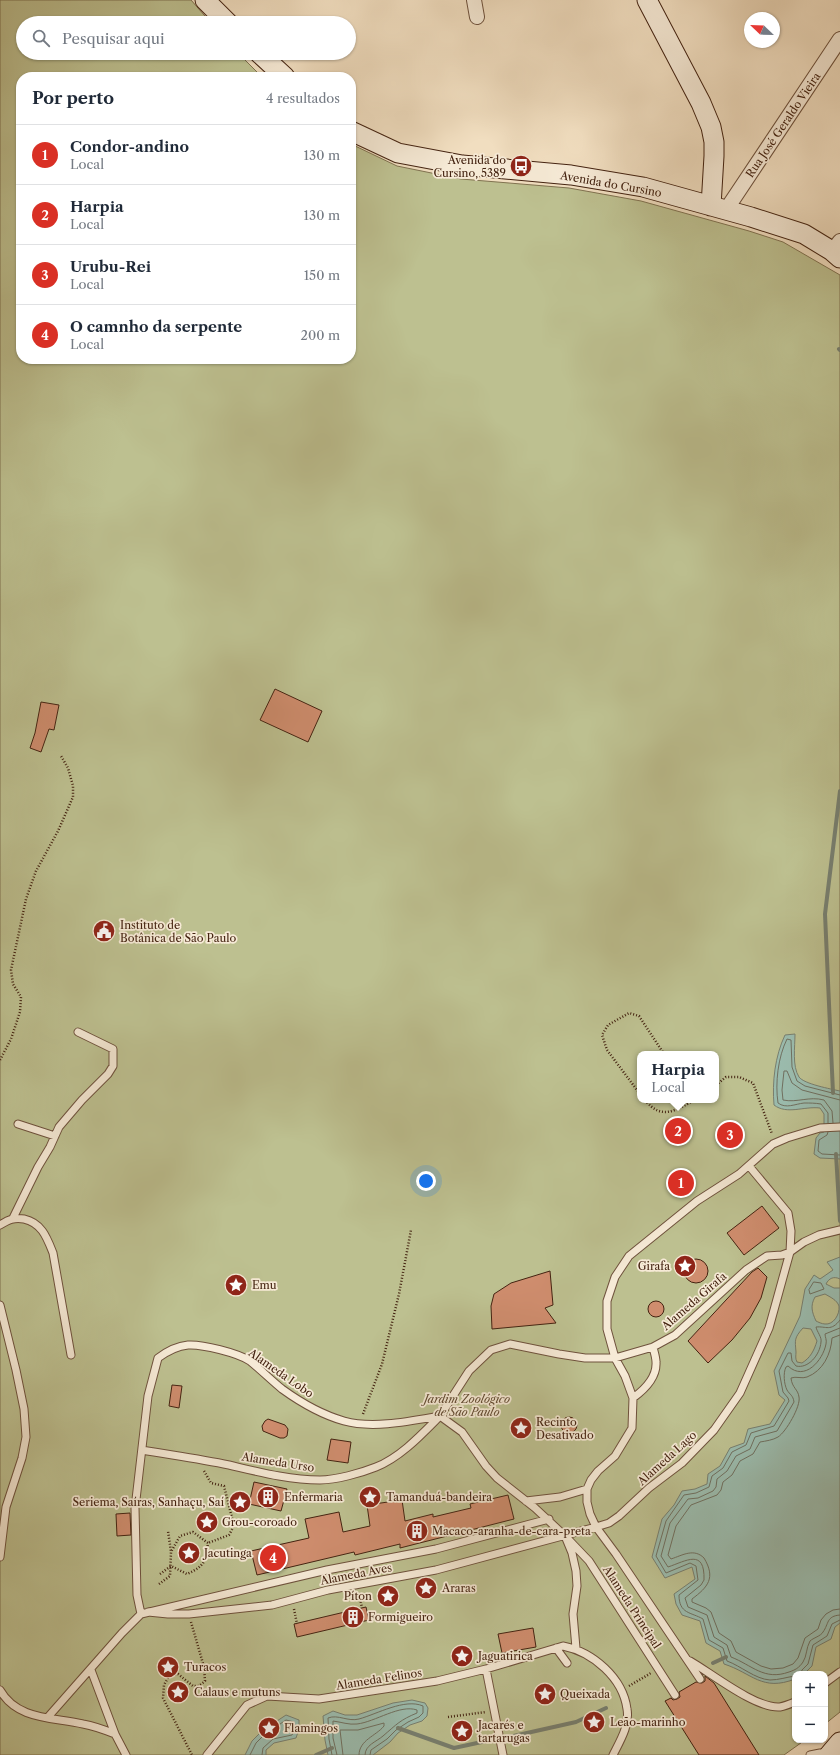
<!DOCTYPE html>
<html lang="pt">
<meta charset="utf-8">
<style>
:root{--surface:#fff;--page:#f6f6f7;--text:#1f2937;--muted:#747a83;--line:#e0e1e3;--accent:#d93025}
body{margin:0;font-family:"Libre Caslon Text",serif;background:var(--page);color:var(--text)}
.controls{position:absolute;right:12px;bottom:12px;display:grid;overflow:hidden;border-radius:8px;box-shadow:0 1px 3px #0004}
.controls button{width:36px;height:36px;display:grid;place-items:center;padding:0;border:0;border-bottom:1px solid var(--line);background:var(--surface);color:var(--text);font:20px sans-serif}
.compass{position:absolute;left:744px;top:12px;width:36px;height:36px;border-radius:50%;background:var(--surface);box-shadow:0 1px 3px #0004;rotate:293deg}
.you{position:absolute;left:426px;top:1181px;width:14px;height:14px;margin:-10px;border:3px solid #fff;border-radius:50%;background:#1a73e8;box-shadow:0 0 0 6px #1a73e833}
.badge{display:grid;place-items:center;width:26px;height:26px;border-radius:50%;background:var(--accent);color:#fff;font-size:13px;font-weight:700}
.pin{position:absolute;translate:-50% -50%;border:2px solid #fff;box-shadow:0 1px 4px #0006}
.popup{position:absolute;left:637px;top:1051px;width:82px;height:52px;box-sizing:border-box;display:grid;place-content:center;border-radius:8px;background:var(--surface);filter:drop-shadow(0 1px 3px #0005);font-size:13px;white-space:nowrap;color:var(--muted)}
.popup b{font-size:15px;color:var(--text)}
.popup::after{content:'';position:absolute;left:50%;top:100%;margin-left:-8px;border:8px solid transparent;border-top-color:var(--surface)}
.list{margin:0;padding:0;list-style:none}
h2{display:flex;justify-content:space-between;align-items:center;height:52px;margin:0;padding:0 16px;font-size:17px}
h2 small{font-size:13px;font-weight:400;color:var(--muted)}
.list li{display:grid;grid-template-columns:26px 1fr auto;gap:12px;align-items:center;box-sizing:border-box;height:60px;padding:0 16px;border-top:1px solid var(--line)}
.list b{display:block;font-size:15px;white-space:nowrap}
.list p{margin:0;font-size:13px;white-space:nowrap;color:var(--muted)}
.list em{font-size:13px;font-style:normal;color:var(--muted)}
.icon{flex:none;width:22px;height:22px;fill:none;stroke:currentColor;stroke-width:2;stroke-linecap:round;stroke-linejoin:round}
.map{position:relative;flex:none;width:840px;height:1755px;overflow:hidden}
.search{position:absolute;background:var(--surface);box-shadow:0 1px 3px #0004;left:16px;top:16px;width:340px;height:44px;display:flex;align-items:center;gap:10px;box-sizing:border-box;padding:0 14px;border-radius:22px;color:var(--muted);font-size:15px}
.panel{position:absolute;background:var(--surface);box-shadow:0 1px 3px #0004;left:16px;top:72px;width:340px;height:292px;border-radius:16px}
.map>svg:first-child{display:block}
</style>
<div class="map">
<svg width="840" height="1755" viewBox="0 0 840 1755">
<rect width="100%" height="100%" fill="#f1dec0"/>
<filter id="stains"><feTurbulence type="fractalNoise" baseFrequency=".005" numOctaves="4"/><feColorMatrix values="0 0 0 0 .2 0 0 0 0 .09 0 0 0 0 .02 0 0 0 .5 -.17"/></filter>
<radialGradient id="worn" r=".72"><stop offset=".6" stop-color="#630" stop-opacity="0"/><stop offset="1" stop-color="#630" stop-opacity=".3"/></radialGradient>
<path fill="#bdc090" stroke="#807250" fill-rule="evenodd" d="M0 0H191L211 23H23V53H238L262 77H21V359H351V144L397 166 461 179 569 188 641 201 749 231 783 242 840 275V1712L825 1724V1674H795V1740H805L784 1755H0ZM640 1054H716V1100H640Z"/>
<path fill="#9bbcae" stroke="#787f6f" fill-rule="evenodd" d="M795 1034C795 1047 792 1066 799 1077 804 1084 831 1089 840 1091V1159L820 1158 814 1154 816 1138 820 1133 824 1132V1114L820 1108C804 1106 787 1115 774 1105 772 1082 775 1056 785 1035Z
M840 1257V1279C834 1276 829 1278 826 1284L834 1288H840V1623L835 1627 831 1639 816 1647 812 1666 804 1674H795V1679C762 1692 752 1673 724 1664L720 1651 706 1643 700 1621 682 1615 676 1604 674 1594 695 1579 692 1567 665 1578 652 1557 662 1519 674 1505 682 1491 695 1489 707 1484 708 1474 720 1466 730 1448 744 1443 748 1429 770 1424 785 1400 779 1395 774 1371 800 1316 805 1289 814 1275 820 1279 833 1270 827 1262ZM825 1294C830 1297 837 1300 839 1306 840 1315 833 1325 825 1324 822 1324 818 1322 816 1321 812 1312 810 1306 815 1297ZM803 1328 811 1329 817 1341C814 1351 810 1358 802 1363L797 1362C795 1358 796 1356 796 1352 795 1340 794 1338 803 1328Z
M412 1700 425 1703 428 1708 427 1716 422 1721 410 1725 398 1733 390 1742 373 1755H328L325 1740 323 1716 333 1711 345 1715H357L393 1703Z
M286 1715 299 1720V1729L296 1738 274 1743 266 1750V1755H245L252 1741 262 1731Z"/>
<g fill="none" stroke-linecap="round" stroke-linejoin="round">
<path stroke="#707060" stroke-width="1" d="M828 1123V1113L821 1104C815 1103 810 1103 804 1103 795 1104 786 1109 778 1103 775 1083 778 1057 787 1039L791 1040 792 1067 797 1081 805 1086 840 1095
M833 1123 832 1111 824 1100C809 1096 797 1103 783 1100L782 1090 784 1071H787L792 1083 802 1090 840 1100
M828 1132 827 1135 819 1140 818 1151 822 1154 840 1155
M814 1282 821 1283 824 1289 810 1294 809 1290Z
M840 1328 825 1334C825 1337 827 1340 826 1344 823 1360 805 1382 788 1366L786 1367C783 1373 784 1384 787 1390 790 1395 793 1395 794 1402L777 1431 755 1437 750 1449 736 1456 727 1471 717 1479 716 1487 713 1491 698 1498 688 1499 670 1523 661 1556 668 1567C686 1561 705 1548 704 1580L701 1585 685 1598 688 1607 707 1615 714 1637 727 1645 731 1657C752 1665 764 1681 789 1672 795 1670 799 1668 803 1662 807 1656 806 1648 810 1641 813 1638 821 1636 823 1632 829 1624 826 1616 840 1615
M840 1335 832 1338C831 1354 823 1371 807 1377 802 1379 796 1376 791 1378 792 1388 798 1389 799 1397 801 1406 786 1432 778 1437 773 1440 766 1441 760 1442L753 1454 740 1461 732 1475 723 1482 721 1490 717 1495 691 1505 676 1526 668 1555 671 1559C683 1555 694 1548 704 1558 716 1578 708 1587 692 1599V1602L706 1608 711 1612 719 1633 731 1641 736 1652 761 1666 771 1669 783 1668 793 1664 798 1658 805 1638 818 1629 821 1620 826 1614 833 1610 840 1609
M801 1674 802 1670 808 1664 813 1645 827 1636 832 1624 840 1620
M795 1676C787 1677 779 1680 770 1680 755 1679 741 1666 727 1661L723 1648 709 1640 703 1619C691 1612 679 1614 679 1595L698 1580 696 1566 690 1563 666 1573 656 1556 666 1521 684 1495 696 1493 709 1487 712 1476 723 1468 732 1452 746 1445 751 1433 774 1426 789 1401 788 1398 783 1392 779 1371 788 1353H791L792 1361 796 1366C808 1369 820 1355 821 1342 822 1337 817 1332 816 1327 826 1326 831 1332 840 1320
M250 1755 256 1743 265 1734 286 1720 294 1722 295 1729 292 1735 273 1739 263 1748 262 1755
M332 1755 329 1739 328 1718C338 1714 348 1722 359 1719 377 1714 405 1698 423 1706V1713L419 1717 408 1722 396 1730 387 1739 371 1750 370 1755
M337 1755 333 1738V1721C341 1722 349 1725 357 1724 375 1722 400 1704 417 1710V1713C400 1720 397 1724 383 1736 376 1742 365 1745 365 1755
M343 1755 340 1730H358L384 1723V1726C376 1736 359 1740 359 1755"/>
<path stroke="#787f6f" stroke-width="4" d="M839 349 840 350
M833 1093 825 914 840 791
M836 1154 840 1221
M713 1663 726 1657
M398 1728 454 1748 491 1740
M509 1737 576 1722 606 1708
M316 1755 332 1748"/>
</g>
<path fill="#cf8d6e" stroke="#442311" d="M275 689 322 711 308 742 260 720Z
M41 702 59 705 54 730 49 729 41 752 30 748 35 733Z
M762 1206 779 1228 744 1255 727 1233Z
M684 1271a12 12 0 1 1 24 0a12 12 0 1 1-24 0Z
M758 1268 767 1277 761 1298 750 1318 732 1340 708 1363 688 1341 752 1272Z
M550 1271 553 1305 545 1308 556 1323 492 1329 491 1306 494 1294 511 1283Z
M648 1309a8 8 0 1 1 16 0a8 8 0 1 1-16 0Z
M172 1385 182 1386 179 1408 169 1406Z
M561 1425a8 8 0 1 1 16 0a8 8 0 1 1-16 0Z
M268 1419 285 1425 288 1429 287 1436 284 1438H280L263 1431 262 1426 265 1421Z
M331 1439 351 1442 348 1463 327 1460Z
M254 1482 287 1489 281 1511 249 1504Z
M508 1495 514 1519 400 1548V1544L355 1555 354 1552 257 1575 251 1551 309 1538 305 1519 339 1512 343 1532 370 1526 367 1505 402 1500 405 1521 433 1514V1517L471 1508 470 1504Z
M130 1513 131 1535 117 1536 116 1514Z
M366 1607 369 1620 297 1637 294 1624Z
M533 1628 536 1647 502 1653 498 1634Z
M705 1676 714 1683 759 1755H699L665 1701 671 1698 673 1700 677 1699 680 1697 679 1692 696 1682 702 1683 705 1681Z"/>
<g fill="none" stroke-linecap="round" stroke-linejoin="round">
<g stroke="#6f523d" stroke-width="9">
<path id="lane" d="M18 1124 55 1136
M840 1127 820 1128 787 1138 773 1144 739 1174 697 1201 629 1256 615 1277 607 1301V1329L615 1358 653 1347 675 1335 746 1270 767 1256 782 1255 790 1252 804 1242 819 1235 840 1230
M13 1218 38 1167 50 1147 59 1127 82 1100 108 1074 113 1066V1049L78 1032
M0 1225C8 1220 14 1217 24 1219 42 1223 47 1238 53 1253L71 1355
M0 1305 16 1370 24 1409 26 1437 22 1458 6 1507 0 1557
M633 1398C644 1390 657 1377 656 1362 656 1357 654 1352 653 1347
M142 1450C171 1455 200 1459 229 1465 259 1472 289 1480 320 1480 336 1480 361 1473 376 1467 401 1457 422 1434 440 1416
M526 1501 560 1497 587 1489
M568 1539 589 1561 675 1695
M148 1612 168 1614H189L272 1605 328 1590 436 1570 596 1527 609 1523 619 1516 649 1488 682 1463 714 1430 740 1393 769 1328 790 1252 791 1231 788 1213 749 1166
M141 1614 137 1595 135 1508 148 1396 158 1358C166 1352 178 1346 188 1345 202 1344 238 1353 250 1361 261 1370 271 1380 282 1389 300 1402 323 1415 344 1421 373 1429 411 1421 440 1416
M556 1648 567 1663
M576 1648 573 1614 577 1586 576 1571 572 1553 565 1536 535 1508 497 1478 486 1466 462 1432 440 1416 469 1371 491 1350 510 1344 559 1354 585 1358H615L625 1376 633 1398 632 1428 615 1456 598 1471 591 1480 587 1489V1502L590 1514 596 1527 616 1554 700 1679
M690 1661C711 1673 756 1709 780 1707 785 1706 790 1704 795 1702
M486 1669 503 1755
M91 1670 115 1734 126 1755
M825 1683 840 1672
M0 1690C17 1720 52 1717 83 1724 94 1726 105 1730 115 1734
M48 1717 122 1633 141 1614 327 1570 436 1549 549 1519
M207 1755 247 1705 267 1696 319 1699 437 1681 486 1669 563 1646C593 1652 623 1678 627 1709 630 1725 620 1741 613 1755
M810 1755 820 1753
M817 1755 829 1750"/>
</g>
<g stroke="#6f523d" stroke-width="16">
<path id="street" d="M474 0 477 17
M726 210 840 39
M832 251 840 241"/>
</g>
<g stroke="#442311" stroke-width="21">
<path id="secondary" d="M205 0 228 23
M647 0 701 103 711 127 714 142V156L711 206
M259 53 285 77
M351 131 398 153 462 165 571 175 643 187 751 217 804 234 832 251 840 258
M829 1755 840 1742"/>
</g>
<path stroke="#442311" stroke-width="2.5" stroke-dasharray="1 2" stroke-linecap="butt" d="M0 1060 11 1039 20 1012 21 997 13 984 11 970 26 899 36 871 58 831 73 797V786L68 768 61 756
M716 1085 726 1077H739L753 1083 772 1134
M640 1094 607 1050 602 1035 608 1025 629 1013 639 1016 664 1054
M645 1100C662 1121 675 1110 695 1100
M363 1414 382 1364 399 1294 411 1230
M204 1471 211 1483 224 1486 234 1526 229 1535 208 1543
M160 1574 171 1566 187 1574C205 1566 206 1561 208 1543L193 1532 180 1536 171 1552
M159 1584 170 1576 171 1552 168 1531
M359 1593 362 1608
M294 1609 297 1624
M191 1622 204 1667 205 1681 199 1686H193L178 1674 169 1676 164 1685 163 1698 192 1755
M629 1686 651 1673
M448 1717 486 1712"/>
<use href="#lane" stroke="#f6ead6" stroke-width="7"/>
<use href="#street" stroke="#f6ead6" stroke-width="14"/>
<use href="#secondary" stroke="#f6ead6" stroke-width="19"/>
</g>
<defs>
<g id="bus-disc" transform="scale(1.15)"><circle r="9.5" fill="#8f2418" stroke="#f6ead6"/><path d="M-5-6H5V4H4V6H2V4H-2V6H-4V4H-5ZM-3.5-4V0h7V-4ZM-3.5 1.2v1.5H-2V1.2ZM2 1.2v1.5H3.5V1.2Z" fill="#fff"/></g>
<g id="civic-disc" transform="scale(1.15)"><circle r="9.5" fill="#8f2418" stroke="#f6ead6"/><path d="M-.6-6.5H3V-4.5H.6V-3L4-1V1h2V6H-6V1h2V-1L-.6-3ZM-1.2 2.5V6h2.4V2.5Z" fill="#fff"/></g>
<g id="sight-disc" transform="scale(1.15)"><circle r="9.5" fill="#8f2418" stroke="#f6ead6"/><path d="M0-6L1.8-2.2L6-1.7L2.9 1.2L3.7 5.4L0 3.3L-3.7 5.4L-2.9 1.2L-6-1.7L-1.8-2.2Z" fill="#fff"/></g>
<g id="building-disc" transform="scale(1.15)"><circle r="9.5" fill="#8f2418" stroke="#f6ead6"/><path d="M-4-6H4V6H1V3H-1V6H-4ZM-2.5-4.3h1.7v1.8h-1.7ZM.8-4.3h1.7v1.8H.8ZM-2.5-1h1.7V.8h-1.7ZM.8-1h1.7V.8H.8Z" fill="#fff"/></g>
</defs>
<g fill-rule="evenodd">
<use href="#bus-disc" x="521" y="166"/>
<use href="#civic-disc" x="104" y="931"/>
<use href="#sight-disc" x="685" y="1266"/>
<use href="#sight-disc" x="236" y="1285"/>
<use href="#sight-disc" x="521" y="1428"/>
<use href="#building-disc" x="268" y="1497"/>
<use href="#sight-disc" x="370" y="1497"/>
<use href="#sight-disc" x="240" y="1502"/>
<use href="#sight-disc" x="207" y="1522"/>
<use href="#building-disc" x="417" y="1531"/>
<use href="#sight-disc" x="189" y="1553"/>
<use href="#sight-disc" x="426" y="1588"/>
<use href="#sight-disc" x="388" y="1596"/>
<use href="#building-disc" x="353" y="1617"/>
<use href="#sight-disc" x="462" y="1656"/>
<use href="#sight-disc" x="168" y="1667"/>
<use href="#sight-disc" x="178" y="1692"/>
<use href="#sight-disc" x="545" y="1694"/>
<use href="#sight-disc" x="594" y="1722"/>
<use href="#sight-disc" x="269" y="1728"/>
<use href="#sight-disc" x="462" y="1731"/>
</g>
<g text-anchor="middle" stroke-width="3.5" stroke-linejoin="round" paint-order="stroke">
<g font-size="11" fill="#442311" stroke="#f6ead6">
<text transform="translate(783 125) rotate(-56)" y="4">Rua José Geraldo Vieira</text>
<text transform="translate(611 184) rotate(10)" y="4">Avenida do Cursino</text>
<text transform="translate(694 1301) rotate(-41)" y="4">Alameda Girafa</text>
<text transform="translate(281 1373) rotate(35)" y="4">Alameda Lobo</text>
<text transform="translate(667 1458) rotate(-42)" y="4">Alameda Lago</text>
<text transform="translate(278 1462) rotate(9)" y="4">Alameda Urso</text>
<text transform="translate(356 1574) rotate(-11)" y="4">Alameda Aves</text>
<text transform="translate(632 1607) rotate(57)" y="4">Alameda Principal</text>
<text transform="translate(379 1679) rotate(-9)" y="4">Alameda Felinos</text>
</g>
<g font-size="11" fill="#442311" stroke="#f6ead6" text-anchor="start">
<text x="506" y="164" text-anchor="end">Avenida do<tspan x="506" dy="13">Cursino, 5389</tspan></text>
<text x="120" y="929">Instituto de<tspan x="120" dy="13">Botânica de São Paulo</tspan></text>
<text x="670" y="1270" text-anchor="end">Girafa</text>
<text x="252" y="1289">Emu</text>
<text x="536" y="1426">Recinto<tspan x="536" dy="13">Desativado</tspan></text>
<text x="284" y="1501">Enfermaria</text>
<text x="386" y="1501">Tamanduá-bandeira</text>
<text x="224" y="1506" text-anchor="end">Seriema, Saíras, Sanhaçu, Saí</text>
<text x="222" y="1526">Grou-coroado</text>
<text x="432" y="1535">Macaco-aranha-de-cara-preta</text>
<text x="204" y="1557">Jacutinga</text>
<text x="442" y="1592">Araras</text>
<text x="372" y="1600" text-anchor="end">Píton</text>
<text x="368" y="1621">Formigueiro</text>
<text x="478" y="1660">Jaguatirica</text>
<text x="184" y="1671">Turacos</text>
<text x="194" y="1696">Calaus e mutuns</text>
<text x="560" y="1698">Queixada</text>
<text x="610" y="1726">Leão-marinho</text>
<text x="478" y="1729">Jacarés e<tspan x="478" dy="13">tartarugas</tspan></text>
<text x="284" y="1732">Flamingos</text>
</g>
<g font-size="11" font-style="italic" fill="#624a31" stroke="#f6ead6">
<text x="467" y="1403">Jardim Zoológico<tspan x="467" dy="13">de São Paulo</tspan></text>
</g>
</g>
<rect width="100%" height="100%" filter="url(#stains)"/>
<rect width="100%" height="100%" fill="url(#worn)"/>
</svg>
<div class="controls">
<button>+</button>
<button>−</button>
</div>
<svg class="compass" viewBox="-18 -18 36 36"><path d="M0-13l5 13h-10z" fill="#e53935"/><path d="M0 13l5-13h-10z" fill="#747a83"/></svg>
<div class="you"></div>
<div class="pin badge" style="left:681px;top:1183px">1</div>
<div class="pin badge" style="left:678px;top:1131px">2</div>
<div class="popup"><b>Harpia</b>Local</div>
<div class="pin badge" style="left:730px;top:1135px">3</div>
<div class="pin badge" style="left:273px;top:1558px">4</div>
<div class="search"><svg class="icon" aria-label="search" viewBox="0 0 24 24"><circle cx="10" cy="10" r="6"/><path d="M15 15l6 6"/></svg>Pesquisar aqui</div>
<section class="panel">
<h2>Por perto<small>4 resultados</small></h2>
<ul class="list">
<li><span class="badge">1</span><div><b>Condor-andino</b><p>Local</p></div><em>130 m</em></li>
<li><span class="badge">2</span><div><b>Harpia</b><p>Local</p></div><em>130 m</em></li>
<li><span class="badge">3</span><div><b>Urubu-Rei</b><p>Local</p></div><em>150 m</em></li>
<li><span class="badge">4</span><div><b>O camnho da serpente</b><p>Local</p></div><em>200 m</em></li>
</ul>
</section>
</div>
